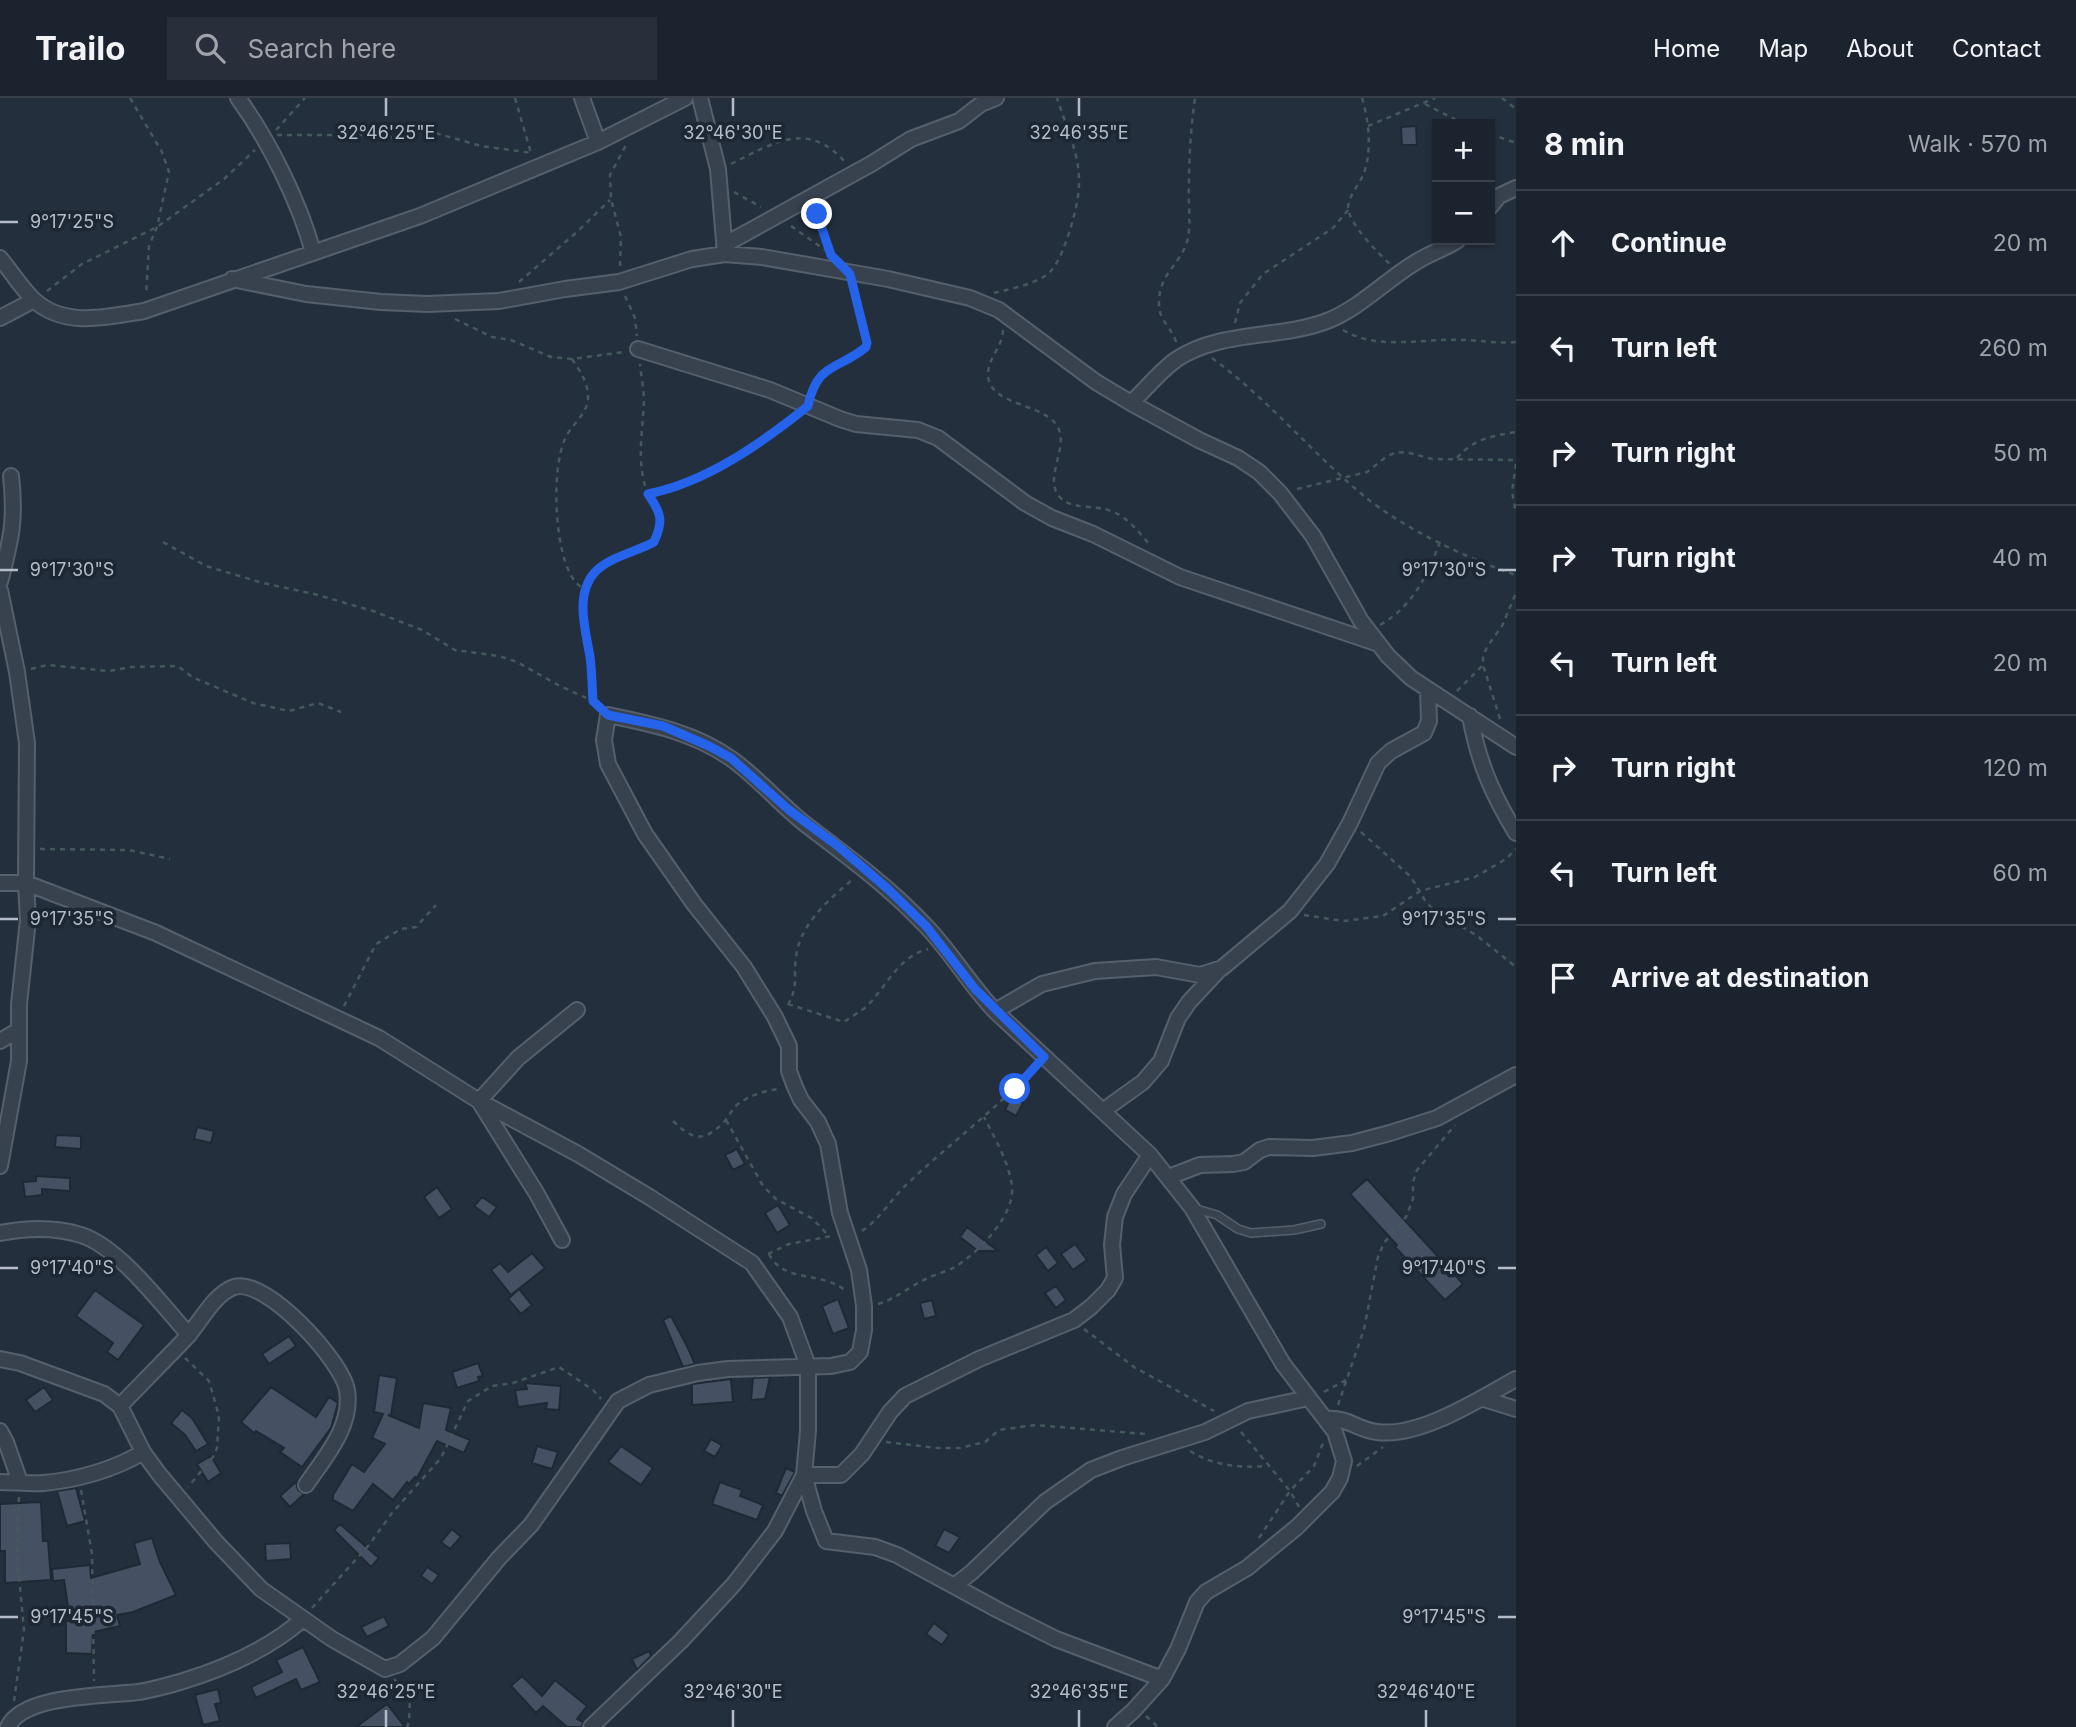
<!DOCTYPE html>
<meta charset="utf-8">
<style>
:root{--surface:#1b232e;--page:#282f3a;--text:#f1f3f6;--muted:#a0a4aa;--line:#39404a}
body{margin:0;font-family:Inter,sans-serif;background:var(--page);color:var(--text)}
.controls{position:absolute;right:21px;top:21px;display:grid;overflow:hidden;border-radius:0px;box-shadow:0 2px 5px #0004}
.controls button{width:63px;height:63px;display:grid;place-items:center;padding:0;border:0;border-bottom:2px solid var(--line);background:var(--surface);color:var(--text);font:35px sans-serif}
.stop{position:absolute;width:21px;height:21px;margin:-16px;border:5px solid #2563eb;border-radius:50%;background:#fff}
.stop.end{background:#2563eb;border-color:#fff;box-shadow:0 2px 7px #0008}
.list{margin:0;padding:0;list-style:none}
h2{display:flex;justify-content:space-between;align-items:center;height:91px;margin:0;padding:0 28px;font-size:30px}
h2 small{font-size:23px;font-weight:400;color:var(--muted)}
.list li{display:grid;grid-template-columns:46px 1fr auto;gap:21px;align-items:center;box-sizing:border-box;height:105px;padding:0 28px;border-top:2px solid var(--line)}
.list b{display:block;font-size:26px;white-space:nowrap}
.list em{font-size:23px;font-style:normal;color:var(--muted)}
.icon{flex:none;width:38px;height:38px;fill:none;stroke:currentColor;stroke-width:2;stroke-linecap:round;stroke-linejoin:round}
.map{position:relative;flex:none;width:1516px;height:1629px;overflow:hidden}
header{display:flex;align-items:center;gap:42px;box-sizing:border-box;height:98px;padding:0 35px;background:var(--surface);border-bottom:2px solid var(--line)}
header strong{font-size:33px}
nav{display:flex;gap:38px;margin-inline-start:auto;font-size:24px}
.search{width:490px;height:63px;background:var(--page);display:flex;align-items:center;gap:18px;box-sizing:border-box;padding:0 24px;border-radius:0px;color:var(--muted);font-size:26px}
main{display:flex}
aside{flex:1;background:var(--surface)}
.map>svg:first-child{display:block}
</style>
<header>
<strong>Trailo</strong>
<div class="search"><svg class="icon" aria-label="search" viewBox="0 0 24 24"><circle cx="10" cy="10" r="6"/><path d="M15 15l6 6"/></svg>Search here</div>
<nav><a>Home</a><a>Map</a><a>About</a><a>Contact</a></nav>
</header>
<main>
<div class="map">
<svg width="1516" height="1629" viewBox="0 0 1516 1629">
<rect width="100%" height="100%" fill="#242f3e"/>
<path fill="#455162" stroke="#1f2835" stroke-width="2" d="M1416 28 1417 47H1402L1401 29Z
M1011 999 1023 1005 1016 1018 1005 1012Z
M197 1029 214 1033 211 1045 194 1041Z
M56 1037 81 1038V1051L55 1049Z
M737 1051 745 1066 733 1072 725 1057Z
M36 1078 70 1080V1093L42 1091V1097L25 1099 23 1084 36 1083Z
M1367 1081 1463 1186 1445 1202 1395 1149 1397 1147 1350 1096Z
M437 1089 452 1111 439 1120 424 1099Z
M482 1099 497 1109 489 1119 474 1108Z
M778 1107 790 1127 777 1135 765 1115Z
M967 1129 998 1153H978L960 1139Z
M1075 1146 1087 1162 1073 1172 1061 1156Z
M1046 1149 1058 1165 1048 1173 1036 1157Z
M532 1155 545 1170 511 1197 491 1172 500 1165 508 1174Z
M1056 1188 1066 1202 1056 1210 1045 1195Z
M519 1191 532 1207 521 1216 508 1201Z
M95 1192 144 1227 118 1262 107 1254 113 1245 76 1218Z
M838 1201 849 1230 833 1236 822 1208Z
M932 1202 936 1218 924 1221 920 1205Z
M671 1218 687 1248 695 1266 683 1269 663 1222Z
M289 1238 296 1248 269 1266 262 1256Z
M478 1265 483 1278 478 1279 479 1283 457 1290 452 1274Z
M379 1277 397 1280 391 1317H388L419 1330 423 1305 451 1310 446 1332 470 1342 464 1355 437 1343 417 1380 415 1379 409 1386 407 1384 393 1402 373 1386 353 1413 333 1402V1397L352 1366 364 1374 385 1346 372 1340 383 1316 374 1314Z
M770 1279 765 1301 751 1302 753 1280Z
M731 1281 733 1304 692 1307V1286Z
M525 1285 561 1288 559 1312 546 1311 547 1305 518 1309 515 1292 527 1291Z
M44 1289 53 1302 35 1314 26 1302Z
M271 1289 316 1319 329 1299 338 1305 331 1330 302 1369 280 1354 284 1350 256 1333 254 1335 241 1324Z
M182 1312 192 1320 208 1346 196 1353 185 1337 171 1325Z
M711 1341 722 1347 715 1359 704 1353Z
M537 1348 558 1354 552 1371 532 1365Z
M621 1348 653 1370 641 1387 608 1364Z
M211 1358 221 1375 208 1384 197 1366Z
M786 1370 795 1374 782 1398 776 1395Z
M296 1384 298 1392 304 1396 290 1409 280 1398Z
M720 1384 742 1392 740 1398 763 1407 757 1422 712 1406Z
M76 1390 85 1423 67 1428 57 1393Z
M41 1404 43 1443H48L51 1482 5 1485V1453H0V1406Z
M340 1426 379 1460 371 1469 334 1432Z
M452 1431 461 1439 450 1451 441 1444Z
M944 1431 960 1439 949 1455 935 1448Z
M152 1440 160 1464 176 1497 133 1514 117 1517 120 1528 93 1534 92 1556 66 1555V1523H70L64 1482 53 1483 52 1471 90 1467 91 1480 140 1466 134 1445Z
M290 1445 291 1461 266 1463 265 1446Z
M427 1469 439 1477 432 1486 421 1478Z
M384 1518 389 1528 367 1539 361 1529Z
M934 1525 949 1537 942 1547 926 1536Z
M303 1549 320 1584 301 1592 296 1581 256 1600 251 1589 282 1574 276 1562Z
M649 1553 651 1558 637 1572 632 1561Z
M522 1578 542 1598 555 1582 587 1608 577 1621 583 1624 582 1629H567L543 1608 536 1615 511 1588Z
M218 1591 221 1605 215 1606 220 1623 203 1627 195 1597Z
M387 1606 405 1629H356Z"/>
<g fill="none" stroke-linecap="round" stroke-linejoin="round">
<g stroke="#565f6c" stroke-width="10">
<path id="service" d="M1193 1110 1217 1117 1238 1131 1251 1135 1294 1132 1321 1126"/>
</g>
<g stroke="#565f6c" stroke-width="18">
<path id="minor" d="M238 0C269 43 299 103 313 154
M582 0 598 44
M700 0 718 71 725 155
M1490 109 1499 98 1516 90
M724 147 871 66 911 41 959 23 981 6 996 0
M0 160C11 173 21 190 34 202 64 230 108 219 144 213L420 118 598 44 685 0
M232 181 306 196 381 204 427 206 499 203 565 191 619 184 692 161 725 156 762 159 888 181 970 200 999 212 1096 284 1131 305 1199 342 1238 360 1259 374 1280 395 1313 438 1361 523 1388 558 1411 580 1516 649
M0 220 34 202
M638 251 770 292 840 321 856 326 918 332 938 340 1025 405 1052 420 1093 436 1180 479 1376 545
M1131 305C1146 291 1161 272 1177 261 1221 232 1280 241 1327 223 1360 210 1386 182 1416 164 1430 155 1445 151 1458 142
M0 484C11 442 16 422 11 378
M0 492 17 574 27 645 26 785 28 822 19 906V963L0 1068
M1470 618C1478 663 1492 696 1516 735
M0 785H26L156 835 379 940 479 1003 578 1056 651 1100 752 1165 790 1219 808 1268V1333L804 1377 775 1433 734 1486 681 1543 591 1629
M995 913 1042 886 1095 873 1156 869 1200 877 1222 870 1290 813 1327 766 1350 725 1378 665 1391 653 1424 635 1429 623 1428 591
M0 943 19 932
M1104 1012 1143 984 1161 963 1178 920 1189 904 1218 873
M1150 1057 1124 1096 1115 1119 1112 1147 1115 1180 1108 1192 1091 1209 1074 1222 979 1261 905 1298 890 1314 862 1356 841 1377H804L814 1413 826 1443 875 1449 897 1457 1000 1513 1056 1541 1162 1581
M1169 1079 1200 1067 1233 1066 1244 1064 1260 1052 1269 1049 1313 1050 1352 1045 1390 1035 1437 1020 1516 977
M0 1135C26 1130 55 1129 81 1137 119 1149 162 1207 189 1237
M562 1142 537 1096 479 1003 518 960 577 912
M0 1261 20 1265 104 1296 120 1308 143 1354 159 1376 216 1444 261 1491 332 1541 385 1571 400 1566 433 1540 499 1460 531 1427 618 1303 649 1287 698 1275 728 1271 831 1268 850 1264 860 1254 864 1232V1208L859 1172 840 1115 828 1046 818 1024 801 1002 795 989 789 973V948L775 919 744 869 694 806 645 736 608 666 604 642 608 617C652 626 696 635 733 662 759 681 780 706 805 726 847 758 888 788 924 826 950 852 969 886 995 913L1150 1057 1192 1110 1283 1266 1335 1334 1344 1363 1340 1380 1332 1394 1297 1429 1247 1470 1206 1494 1197 1504 1178 1551 1162 1581 1133 1613 1115 1629
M1484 1301 1516 1311
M120 1308C142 1285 165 1262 187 1239 201 1223 214 1196 234 1189 266 1179 342 1263 347 1292 353 1328 325 1359 306 1387
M1326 1321C1348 1319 1357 1332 1377 1334 1420 1340 1479 1301 1516 1281
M0 1333 6 1344 20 1384
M0 1384C14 1384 30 1386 44 1385 77 1382 116 1371 143 1354
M954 1488 972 1474 1045 1404 1091 1372 1122 1360 1205 1334 1248 1313 1308 1300
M8 1629C23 1596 107 1598 138 1594 152 1592 166 1588 180 1584 223 1571 269 1551 303 1521"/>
</g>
<path stroke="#44595c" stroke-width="2.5" stroke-dasharray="5 5" stroke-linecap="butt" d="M130 0 162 54 169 74 157 129 149 148 146 197
M515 0 531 55
M1362 0C1369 23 1372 52 1364 75 1360 86 1348 98 1348 110 1350 127 1377 154 1390 166
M1502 0 1516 11
M1425 6 1464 26
M1368 28 1435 0
M276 32 305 0
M1490 36 1516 45
M277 37H360L401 40 414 35 432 34 481 48 533 55
M731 66C774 45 807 21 846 65
M734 94 761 109
M816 113 831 156
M791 128 828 154
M620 168 621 139 611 101 610 77 626 47
M519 184 578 133 610 102
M47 193 82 166 157 129 224 81 255 52
M994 195C1010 191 1031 187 1045 178 1057 170 1062 154 1067 141 1089 76 1078 62 1057 0
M625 198 635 220 637 238
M455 221 492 239 511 242 551 259 572 261 624 254
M1235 225 1240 205 1263 176 1333 130 1348 112
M1003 232C1003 249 987 260 988 278 991 311 1053 304 1060 335 1065 356 1042 386 1063 402 1073 410 1092 408 1104 411 1125 415 1137 432 1150 447
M1343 232C1378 253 1423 240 1461 242 1480 242 1498 246 1516 244
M1176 244C1172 230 1159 222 1159 207 1158 174 1182 167 1188 140 1191 123 1188 103 1189 86 1189 57 1191 28 1195 0
M1212 260C1268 301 1311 354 1364 398 1401 429 1470 462 1516 477
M572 261C580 273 588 284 588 299 588 317 571 326 565 341 551 371 554 455 574 482 577 486 582 490 586 493
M812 294 822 276 866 249 867 245 853 190
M1457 360C1473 341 1492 338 1516 334
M1516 366 1512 394 1516 415
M1297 391 1367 374 1386 359 1394 355 1406 354 1432 361 1516 362
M648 396C688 388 712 372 746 351 763 340 780 330 796 318
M163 444 206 468 263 485 314 496 373 513 422 532 455 552 499 558 517 564 560 588 593 603 598 607
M1380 527C1413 508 1427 478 1440 444
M31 571 47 567 109 573 132 569 178 568 192 579 253 605 289 613 318 605 341 614
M1457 593 1482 568
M593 603C592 588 592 573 590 559 586 533 574 497 595 474 609 459 636 454 654 444 671 406 648 410 643 379 638 355 643 328 644 303 644 291 641 278 640 266
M1500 621 1483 567V558L1487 549 1502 528 1516 495
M1361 734 1411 779 1426 804 1436 814 1476 837 1516 869
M40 751 129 752 170 761
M1304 817 1344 823 1383 818 1420 793 1475 779 1506 761 1516 751
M788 906 844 924C851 919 860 914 867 908 887 888 898 859 928 851
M788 907C799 886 793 880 796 859 800 825 830 801 854 780
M344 908 376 846 401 831 416 829 436 807
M726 1022 763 1088 776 1101 813 1121 828 1137
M673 1023C693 1042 703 1045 724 1024 729 1018 732 1011 738 1006 750 997 764 993 779 991
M862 1133C880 1121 892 1100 907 1086 949 1046 996 1012 1035 969
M768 1156 789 1146 832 1138
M769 1156C784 1186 821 1172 846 1193
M878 1206C896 1201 910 1188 926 1181 935 1176 946 1174 955 1169 978 1155 1015 1117 1012 1089 1009 1064 995 1041 984 1019
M1084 1231 1134 1269 1214 1313
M185 1260 209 1283 219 1318 217 1350 213 1359 188 1389
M1324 1294 1346 1282
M1338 1307 1364 1231 1378 1159 1384 1145 1406 1119 1413 1101V1084L1417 1072 1455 1027
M1241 1334 1290 1393 1299 1409
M886 1344 937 1350H960L985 1344 999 1332 1035 1327 1145 1336
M1190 1353C1214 1368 1240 1370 1267 1368
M1357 1368 1383 1349
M81 1392 92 1456 94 1583
M1259 1440 1290 1393 1314 1368 1323 1345
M312 1510 369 1447 392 1415 441 1360 468 1303 492 1288 513 1285 559 1269 593 1292 601 1301
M394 1581 410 1600 409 1624 407 1629
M14 1603 24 1532 17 1457 19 1398
M1146 1618 1158 1629"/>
<use href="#service" stroke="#38414e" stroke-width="7"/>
<use href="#minor" stroke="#38414e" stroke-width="14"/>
</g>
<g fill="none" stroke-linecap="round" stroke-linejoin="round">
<path stroke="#2563eb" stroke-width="9" d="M817 116 831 157 850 176 867 245 866 249C839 272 817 264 808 308 762 345 707 384 648 396 661 415 664 422 654 444 636 454 609 459 595 474 574 497 586 533 590 559 592 573 592 588 593 603L608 617 663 628 709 648 731 660 789 712 838 748 888 791 926 828 975 891 1044 959 1015 991"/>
</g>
<path fill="none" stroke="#b4bcc9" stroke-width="2.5" d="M386 0V18M733 0V18M1079 0V18M0 124H18M0 472H18M1498 472H1516M0 821H18M1498 821H1516M0 1170H18M1498 1170H1516M0 1519H18M1498 1519H1516M386 1612V1629M733 1612V1629M1079 1612V1629M1426 1612V1629"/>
<g font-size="18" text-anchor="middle" fill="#b4bcc9" stroke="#1d2633" stroke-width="7" stroke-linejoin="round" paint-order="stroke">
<text x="386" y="41">32°46'25"E</text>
<text x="733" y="41">32°46'30"E</text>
<text x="1079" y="41">32°46'35"E</text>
<text x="72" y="130">9°17'25"S</text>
<text x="72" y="478">9°17'30"S</text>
<text x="1444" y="478">9°17'30"S</text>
<text x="72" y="827">9°17'35"S</text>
<text x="1444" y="827">9°17'35"S</text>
<text x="72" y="1176">9°17'40"S</text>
<text x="1444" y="1176">9°17'40"S</text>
<text x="72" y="1525">9°17'45"S</text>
<text x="1444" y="1525">9°17'45"S</text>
<text x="386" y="1600">32°46'25"E</text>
<text x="733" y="1600">32°46'30"E</text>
<text x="1079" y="1600">32°46'35"E</text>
<text x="1426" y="1600">32°46'40"E</text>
</g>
</svg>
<div class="controls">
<button>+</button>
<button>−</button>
</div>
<div class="stop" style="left:1015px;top:991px"></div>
<div class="stop end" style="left:817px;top:116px"></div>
</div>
<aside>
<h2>8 min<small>Walk · 570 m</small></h2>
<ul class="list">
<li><svg class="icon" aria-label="ahead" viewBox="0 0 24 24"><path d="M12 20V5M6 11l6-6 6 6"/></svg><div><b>Continue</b></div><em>20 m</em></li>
<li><svg class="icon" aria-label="left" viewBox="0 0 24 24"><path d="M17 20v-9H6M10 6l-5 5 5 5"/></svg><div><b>Turn left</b></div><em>260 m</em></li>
<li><svg class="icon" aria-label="right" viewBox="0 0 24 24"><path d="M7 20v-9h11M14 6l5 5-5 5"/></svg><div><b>Turn right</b></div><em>50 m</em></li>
<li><svg class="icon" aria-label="right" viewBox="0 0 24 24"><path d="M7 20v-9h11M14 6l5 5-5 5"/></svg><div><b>Turn right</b></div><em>40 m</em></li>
<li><svg class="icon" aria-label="left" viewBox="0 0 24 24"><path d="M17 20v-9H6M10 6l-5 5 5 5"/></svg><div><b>Turn left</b></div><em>20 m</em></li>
<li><svg class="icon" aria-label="right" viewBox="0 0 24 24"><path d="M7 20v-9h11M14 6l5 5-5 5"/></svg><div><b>Turn right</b></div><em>120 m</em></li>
<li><svg class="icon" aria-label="left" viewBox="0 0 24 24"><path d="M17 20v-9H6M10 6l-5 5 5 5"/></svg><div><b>Turn left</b></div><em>60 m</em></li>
<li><svg class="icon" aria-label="arrive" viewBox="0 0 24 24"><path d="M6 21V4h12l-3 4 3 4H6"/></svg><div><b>Arrive at destination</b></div></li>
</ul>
</aside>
</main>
